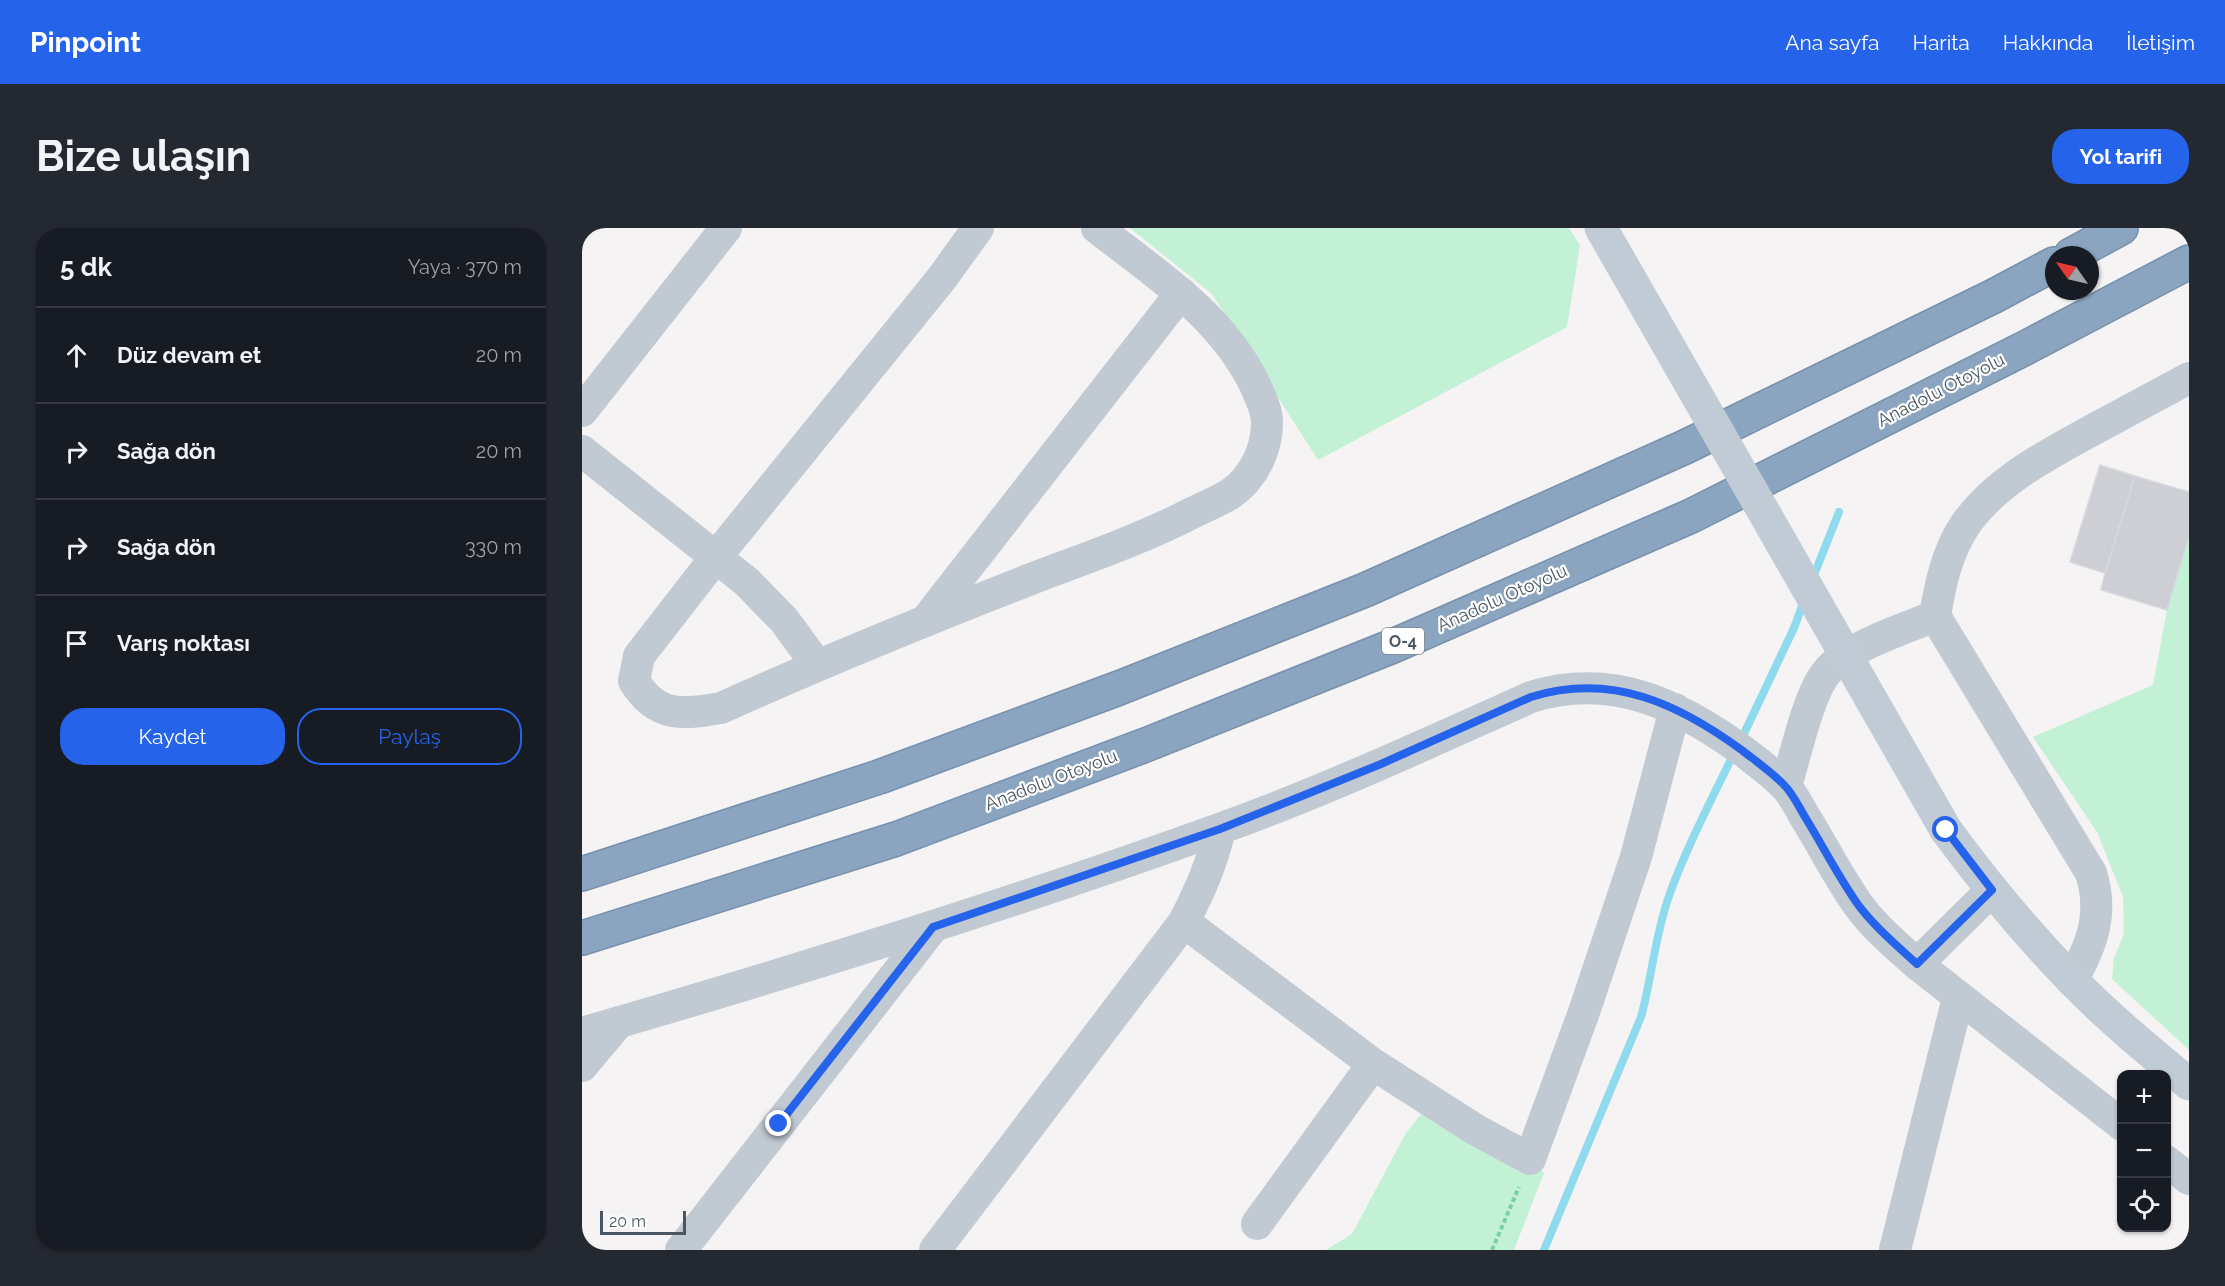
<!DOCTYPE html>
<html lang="tr">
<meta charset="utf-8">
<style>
:root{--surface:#171b24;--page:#242831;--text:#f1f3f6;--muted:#9ea1a6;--line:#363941;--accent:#2563eb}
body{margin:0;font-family:Raleway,sans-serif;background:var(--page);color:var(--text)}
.controls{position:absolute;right:18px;bottom:18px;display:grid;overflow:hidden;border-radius:12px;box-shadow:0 2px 4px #0004}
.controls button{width:54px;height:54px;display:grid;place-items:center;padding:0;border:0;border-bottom:2px solid var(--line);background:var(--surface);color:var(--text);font:30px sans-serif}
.compass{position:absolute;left:1463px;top:18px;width:54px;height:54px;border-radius:50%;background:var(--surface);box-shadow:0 2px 4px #0004;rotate:304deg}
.scale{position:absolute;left:18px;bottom:15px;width:86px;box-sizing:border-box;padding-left:6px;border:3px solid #4a5661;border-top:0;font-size:16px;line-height:21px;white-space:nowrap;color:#4a5661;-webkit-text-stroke:4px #fff;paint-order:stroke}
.stop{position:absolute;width:18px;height:18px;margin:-14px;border:4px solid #2563eb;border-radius:50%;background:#fff}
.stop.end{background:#2563eb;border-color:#fff;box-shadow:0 2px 6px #0008}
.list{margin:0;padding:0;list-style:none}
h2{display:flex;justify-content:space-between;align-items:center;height:78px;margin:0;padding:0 24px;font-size:26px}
h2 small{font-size:20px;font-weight:400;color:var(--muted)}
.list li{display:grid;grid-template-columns:39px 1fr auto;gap:18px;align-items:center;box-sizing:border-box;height:96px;padding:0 24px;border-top:2px solid var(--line)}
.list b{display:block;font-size:22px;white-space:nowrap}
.list em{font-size:20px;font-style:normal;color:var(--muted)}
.actions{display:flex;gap:12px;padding:18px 24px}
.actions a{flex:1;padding:14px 0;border:2px solid var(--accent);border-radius:24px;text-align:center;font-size:21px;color:var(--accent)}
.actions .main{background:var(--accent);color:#fff}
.icon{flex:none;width:33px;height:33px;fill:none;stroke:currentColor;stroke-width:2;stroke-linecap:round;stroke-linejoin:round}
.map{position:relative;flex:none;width:1607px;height:1022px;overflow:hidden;border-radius:24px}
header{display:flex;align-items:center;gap:36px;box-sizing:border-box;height:84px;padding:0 30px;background:var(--accent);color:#fff}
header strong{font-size:28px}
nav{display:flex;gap:33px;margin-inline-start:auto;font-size:21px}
.intro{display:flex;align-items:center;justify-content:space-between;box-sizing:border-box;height:144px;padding:0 36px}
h1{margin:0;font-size:42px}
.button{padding:15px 27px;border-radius:24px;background:var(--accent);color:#fff;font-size:21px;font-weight:700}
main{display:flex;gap:36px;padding:0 36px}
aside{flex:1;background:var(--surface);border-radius:24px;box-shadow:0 2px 4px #0004}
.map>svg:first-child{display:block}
</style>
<header>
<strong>Pinpoint</strong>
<nav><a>Ana sayfa</a><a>Harita</a><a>Hakkında</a><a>İletişim</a></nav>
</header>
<div class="intro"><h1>Bize ulaşın</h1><a class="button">Yol tarifi</a></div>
<main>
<aside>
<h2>5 dk<small>Yaya · 370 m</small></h2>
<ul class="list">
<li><svg class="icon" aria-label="ahead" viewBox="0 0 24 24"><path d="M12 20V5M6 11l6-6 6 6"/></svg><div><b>Düz devam et</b></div><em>20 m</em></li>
<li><svg class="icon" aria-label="right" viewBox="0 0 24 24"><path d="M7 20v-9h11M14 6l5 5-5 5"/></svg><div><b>Sağa dön</b></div><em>20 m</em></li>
<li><svg class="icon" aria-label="right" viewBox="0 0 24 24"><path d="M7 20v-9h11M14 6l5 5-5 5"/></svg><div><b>Sağa dön</b></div><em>330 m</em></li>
<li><svg class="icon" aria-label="arrive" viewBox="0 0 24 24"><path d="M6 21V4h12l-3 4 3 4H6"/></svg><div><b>Varış noktası</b></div></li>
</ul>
<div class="actions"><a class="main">Kaydet</a><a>Paylaş</a></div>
</aside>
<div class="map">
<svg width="1607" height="1022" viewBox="0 0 1607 1022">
<rect width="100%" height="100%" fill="#f5f3f3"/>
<path fill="#c3f1d5" d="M548 0H987L998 17 985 99 736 232 630 66Z
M1607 309V822L1530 751 1532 730 1542 706 1541 669 1515 604 1451 509 1571 457 1585 382Z
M839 886 913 926 948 931 962 945 932 1022H744L770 1006 824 905Z"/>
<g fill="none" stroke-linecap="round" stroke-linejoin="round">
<path stroke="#90daee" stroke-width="8" d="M1230 352 1257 284
M1158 514 1212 400 1222 373
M962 1022 1059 789C1070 749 1073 707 1087 668 1104 620 1130 571 1152 525"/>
</g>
<path fill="#cdcfd5" stroke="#d7d9de" stroke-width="1.5" d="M1518 237 1553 248 1523 345 1488 334Z
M1553 248 1607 264V309L1585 382 1519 362 1523 345Z"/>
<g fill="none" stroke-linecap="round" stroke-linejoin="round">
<g stroke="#7690ad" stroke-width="36">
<path id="highway" d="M1489 27 1539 0
M0 646 297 549 537 460 783 362 1103 219 1412 68 1472 36
M0 710 314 611 566 516 811 418 1109 288 1447 118 1607 34"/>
</g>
<path stroke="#7ad0a6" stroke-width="4" stroke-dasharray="4.5 3" stroke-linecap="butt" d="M910 1022 937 959"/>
<path stroke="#c1cad2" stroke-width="32" d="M396 0 360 50 134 329 57 428 52 453C75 491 102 486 139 480 241 434 344 392 449 351 504 330 560 311 612 284 624 278 637 273 648 266 672 250 686 220 685 192 684 180 678 168 673 157 640 88 574 46 515 0
M0 183 144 0
M0 223 165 354 202 392 235 437
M345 391 599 65
M1204 558C1213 529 1226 468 1244 445 1264 419 1322 401 1353 388
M602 694 791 836 894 902 948 931 1002 784 1054 629 1093 481
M1335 736 1540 897
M1490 753C1510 716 1522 686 1509 645L1353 388C1358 357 1365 324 1383 297 1415 251 1471 224 1518 198 1548 182 1577 166 1607 150
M0 805C214 743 427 677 637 601 743 563 846 515 949 469 1030 444 1096 476 1161 523 1175 534 1191 545 1203 558 1211 566 1217 579 1223 589 1241 618 1257 650 1277 678 1293 700 1315 718 1335 736L1410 662
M0 838 37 794
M1584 933 1607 951
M675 996 791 836
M99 1022 351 699
M353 1022 602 694C618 662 630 636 638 601
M1313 1022 1376 770"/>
<path stroke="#c1cbd6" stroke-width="33" d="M1364 602C1403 655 1445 706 1491 753 1527 790 1567 823 1607 856"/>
<use href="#highway" stroke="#8ba5c1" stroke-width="33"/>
<path stroke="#c1cbd6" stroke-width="33" d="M1019 0 1364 602"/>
</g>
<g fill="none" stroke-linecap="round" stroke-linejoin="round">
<path stroke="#2563eb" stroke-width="8" d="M197 896 351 699 638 601 799 536 949 469C1030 444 1097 476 1161 523 1175 534 1191 545 1203 558 1211 566 1217 579 1223 589 1241 618 1257 650 1277 678 1294 700 1315 718 1335 736L1410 662 1364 602"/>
</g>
<g text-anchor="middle" stroke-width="4.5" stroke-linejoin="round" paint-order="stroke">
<rect fill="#fff" stroke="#808990" stroke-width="1.5" x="800" y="400" width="42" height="26" rx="4.5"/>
<g font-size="16" font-weight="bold" fill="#4a5661">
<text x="821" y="419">O-4</text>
</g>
<g font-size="18" fill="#4a5661" stroke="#fff">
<text transform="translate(1359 162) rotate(-27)" y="6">Anadolu Otoyolu</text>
<text transform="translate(920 370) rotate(-24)" y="6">Anadolu Otoyolu</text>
<text transform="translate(469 552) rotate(-21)" y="6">Anadolu Otoyolu</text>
</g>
</g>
</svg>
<div class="controls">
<button>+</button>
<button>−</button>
<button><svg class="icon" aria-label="locate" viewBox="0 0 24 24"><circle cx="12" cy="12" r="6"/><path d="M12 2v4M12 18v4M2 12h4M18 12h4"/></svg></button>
</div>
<svg class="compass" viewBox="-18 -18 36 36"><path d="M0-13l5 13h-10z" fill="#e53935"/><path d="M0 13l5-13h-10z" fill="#9ea1a6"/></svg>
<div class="scale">20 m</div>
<div class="stop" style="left:1364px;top:602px"></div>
<div class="stop end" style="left:197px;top:896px"></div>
</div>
</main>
